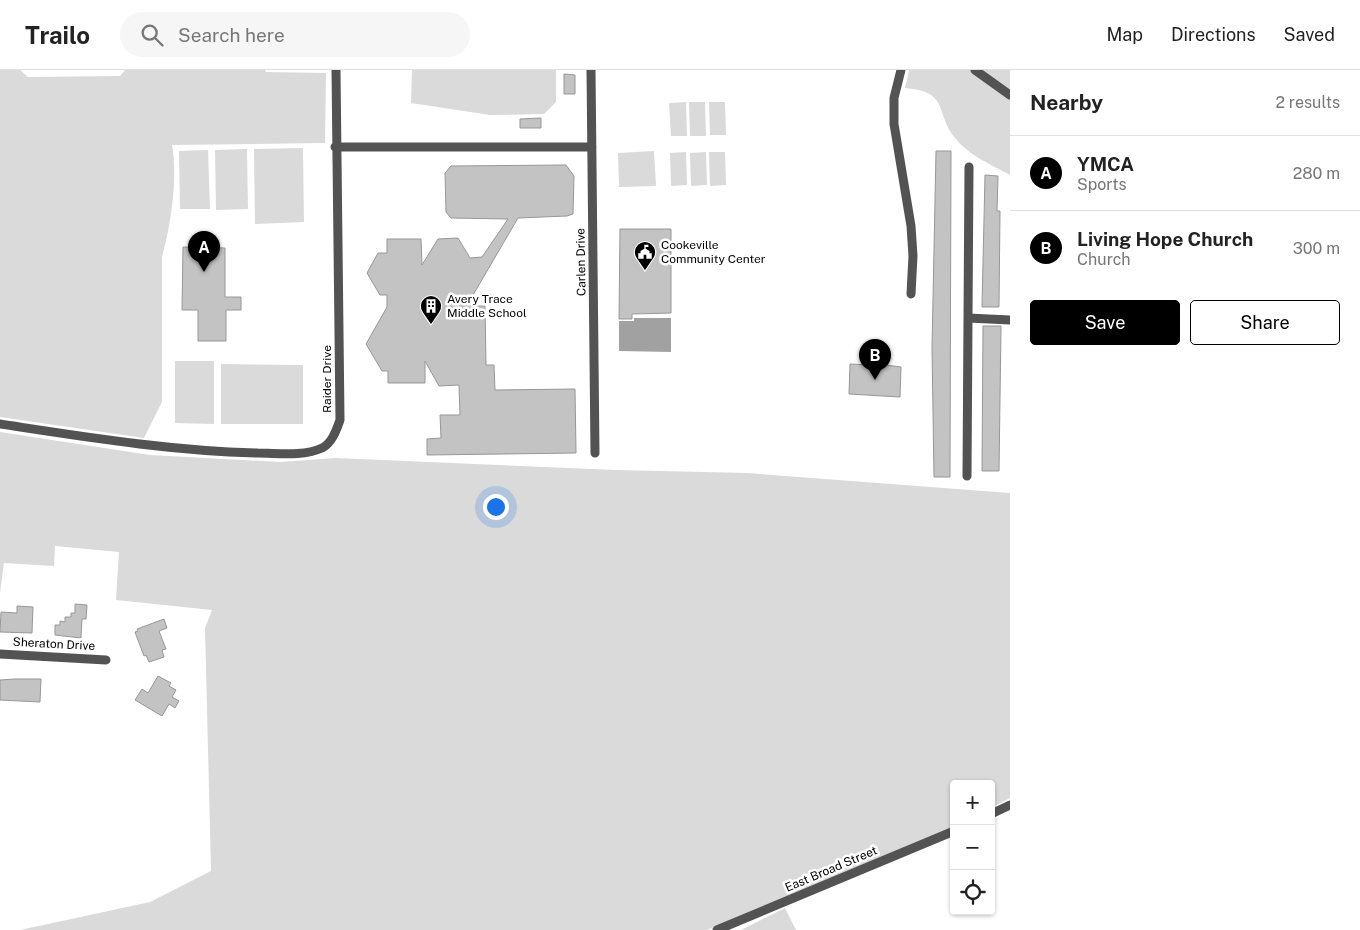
<!DOCTYPE html>
<meta charset="utf-8">
<style>
:root{--surface:#fff;--page:#f6f6f6;--text:#222;--muted:#767676;--line:#e0e0e0;--accent:#000}
body{margin:0;font-family:"Public Sans",sans-serif;background:var(--page);color:var(--text)}
.controls{position:absolute;right:15px;bottom:15px;display:grid;overflow:hidden;border-radius:5px;box-shadow:0 1px 4px #0004}
.controls button{width:45px;height:45px;display:grid;place-items:center;padding:0;border:0;border-bottom:1px solid var(--line);background:var(--surface);color:var(--text);font:25px sans-serif}
.you{position:absolute;left:495px;top:436px;width:18px;height:18px;margin:-12px;border:4px solid #fff;border-radius:50%;background:#1a73e8;box-shadow:0 0 0 8px #1a73e833}
.badge{display:grid;place-items:center;width:32px;height:32px;border-radius:50%;background:var(--accent);color:#fff;font-size:16px;font-weight:700}
.pin{position:absolute;translate:-50% -41px;filter:drop-shadow(0 1px 2px #0008)}
.pin::after{content:'';position:absolute;top:26px;width:18px;height:15px;background:inherit;clip-path:polygon(0 0,100% 0,50% 100%)}
.list{margin:0;padding:0;list-style:none}
h2{display:flex;justify-content:space-between;align-items:center;height:65px;margin:0;padding:0 20px;font-size:21px}
h2 small{font-size:16px;font-weight:400;color:var(--muted)}
.list li{display:grid;grid-template-columns:32px 1fr auto;gap:15px;align-items:center;box-sizing:border-box;height:75px;padding:0 20px;border-top:1px solid var(--line)}
.list b{display:block;font-size:19px;white-space:nowrap}
.list p{margin:0;font-size:16px;white-space:nowrap;color:var(--muted)}
.list em{font-size:16px;font-style:normal;color:var(--muted)}
.actions{display:flex;gap:10px;padding:15px 20px}
.actions a{flex:1;padding:11px 0;border:1px solid var(--accent);border-radius:5px;text-align:center;font-size:18px;color:var(--accent)}
.actions .main{background:var(--accent);color:#fff}
.icon{flex:none;width:28px;height:28px;fill:none;stroke:currentColor;stroke-width:2;stroke-linecap:round;stroke-linejoin:round}
.map{position:relative;flex:none;width:1010px;height:860px;overflow:hidden}
header{display:flex;align-items:center;gap:30px;box-sizing:border-box;height:70px;padding:0 25px;background:var(--surface);border-bottom:1px solid var(--line)}
header strong{font-size:24px}
nav{display:flex;gap:28px;margin-inline-start:auto;font-size:18px}
.search{width:350px;height:45px;background:var(--page);display:flex;align-items:center;gap:12px;box-sizing:border-box;padding:0 18px;border-radius:28px;color:var(--muted);font-size:19px}
main{display:flex}
aside{flex:1;background:var(--surface)}
.map>svg:first-child{display:block}
</style>
<header>
<strong>Trailo</strong>
<div class="search"><svg class="icon" aria-label="search" viewBox="0 0 24 24"><circle cx="10" cy="10" r="6"/><path d="M15 15l6 6"/></svg>Search here</div>
<nav><a>Map</a><a>Directions</a><a>Saved</a></nav>
</header>
<main>
<div class="map">
<svg width="1010" height="860" viewBox="0 0 1010 860">
<rect width="100%" height="100%" fill="#fff"/>
<path fill="#dadada" d="M0 0H20L28 7 120 6 125 0H265L266 2 326 3 325 73 172 75C178 108 171 154 162 187V332L144 368 0 347Z
M412 0H556V32L544 44 490 45 411 33Z
M909 0H1010V105C992 95 968 85 955 68 934 41 950 22 905 18Z
M686 32 687 66H671L669 33Z
M689 32H705L706 66H690Z
M709 32H725L726 65H710Z
M303 78 304 152 255 154 254 79Z
M247 79 248 139 216 140 215 80Z
M208 80 210 139H180L179 81Z
M654 81 656 116 619 117 618 83Z
M686 82 687 115 671 116 670 83Z
M706 82 707 115 691 116 690 83Z
M709 82H725L726 115 710 116Z
M175 291H214V354L175 353Z
M221 294 303 295V354H221Z
M0 362 150 385 281 392 335 388 616 400 747 403 1010 423V728L991 738V714H954V756L707 860H20L150 832 211 801 205 558 212 540 116 530 119 482 55 476 54 496 4 493 0 523Z
M785 838 796 860H741Z"/>
<path fill="#a1a1a1" d="M634 248H671V282L619 281V251H634Z"/>
<path fill="#c3c3c3" stroke="#979797" d="M564 4 575 5V24H564Z
M541 48V58H520V49Z
M936 81H951L950 407H934L932 278Z
M566 95 574 106 573 144 567 146 518 148 473 225V236H485L486 295H494L495 320 575 319 576 383 427 385V369L441 368 440 345H460L459 315 439 316 425 291V313H388V301H382L366 274 387 237V225H380L367 203 378 183H387V169H421L422 195 438 169 458 168 470 188 482 187 508 149 451 148 446 142 445 103 451 96Z
M985 105 998 106 997 141H1000L999 237H982Z
M620 159H671V243L632 244V249H619Z
M183 177 225 178V227H241V240H226V271H198V240H182Z
M983 256H1001L999 401H982Z
M874 284 886 285V295L901 297 900 327 849 324 850 294 873 295Z
M75 534 87 535 86 549H82L81 568 55 565V555H60V551L65 552V547H71V543H75Z
M17 536 33 537 32 563 0 562 1 542 17 543Z
M164 549 167 558 159 561 166 579 162 580 164 587 149 592 146 585 144 586 135 562 138 561 137 559Z
M158 606 171 613 169 616 176 620 172 627 179 631 175 638 169 634 162 646 135 630 142 619 148 623Z
M15 609H41L40 632 0 630V610Z"/>
<g fill="none" stroke-linecap="round" stroke-linejoin="round">
<path stroke="#535353" stroke-width="9" d="M591 0 595 383
M901 0 894 28V54L911 156 913 186 911 224
M975 0 1010 25
M335 77H592
M968 248 969 97
M0 354C86 367 171 381 258 383 278 383 302 387 322 378 332 373 336 361 340 350L336 0
M967 406 968 248 1010 250
M0 584 106 590
M991 744 1010 735
M717 860 954 761"/>
</g>
<defs>
<g id="civic-pin" transform="scale(1.125)"><path d="M0 17L-7.5 6A9.5 9.5 0 1 1 7.5 6Z" fill="#000" stroke="#fff"/><path d="M-.6-6.5H3V-4.5H.6V-3L4-1V1h2V6H-6V1h2V-1L-.6-3ZM-1.2 2.5V6h2.4V2.5Z" fill="#fff"/></g>
<g id="building-pin" transform="scale(1.125)"><path d="M0 17L-7.5 6A9.5 9.5 0 1 1 7.5 6Z" fill="#000" stroke="#fff"/><path d="M-4-6H4V6H1V3H-1V6H-4ZM-2.5-4.3h1.7v1.8h-1.7ZM.8-4.3h1.7v1.8H.8ZM-2.5-1h1.7V.8h-1.7ZM.8-1h1.7V.8H.8Z" fill="#fff"/></g>
</defs>
<g fill-rule="evenodd">
<use href="#civic-pin" x="645" y="182"/>
<use href="#building-pin" x="431" y="236"/>
</g>
<g text-anchor="middle" stroke-width="5" stroke-linejoin="round" paint-order="stroke">
<g font-size="12" fill="#000" stroke="#fff" text-anchor="start">
<text x="661" y="179">Cookeville<tspan x="661" dy="14">Community Center</tspan></text>
<text x="447" y="233">Avery Trace<tspan x="447" dy="14">Middle School</tspan></text>
</g>
<g font-size="12" fill="#000" stroke="#fff">
<text transform="translate(581 192) rotate(-91)" y="4">Carlen Drive</text>
<text transform="translate(327 309) rotate(-90)" y="4">Raider Drive</text>
<text transform="translate(54 574) rotate(3)" y="4">Sheraton Drive</text>
<text transform="translate(831 799) rotate(-23)" y="4">East Broad Street</text>
</g>
</g>
</svg>
<div class="controls">
<button>+</button>
<button>−</button>
<button><svg class="icon" aria-label="locate" viewBox="0 0 24 24"><circle cx="12" cy="12" r="6"/><path d="M12 2v4M12 18v4M2 12h4M18 12h4"/></svg></button>
</div>
<div class="you"></div>
<div class="pin badge" style="left:204px;top:202px">A</div>
<div class="pin badge" style="left:875px;top:310px">B</div>
</div>
<aside>
<h2>Nearby<small>2 results</small></h2>
<ul class="list">
<li><span class="badge">A</span><div><b>YMCA</b><p>Sports</p></div><em>280 m</em></li>
<li><span class="badge">B</span><div><b>Living Hope Church</b><p>Church</p></div><em>300 m</em></li>
</ul>
<div class="actions"><a class="main">Save</a><a>Share</a></div>
</aside>
</main>
